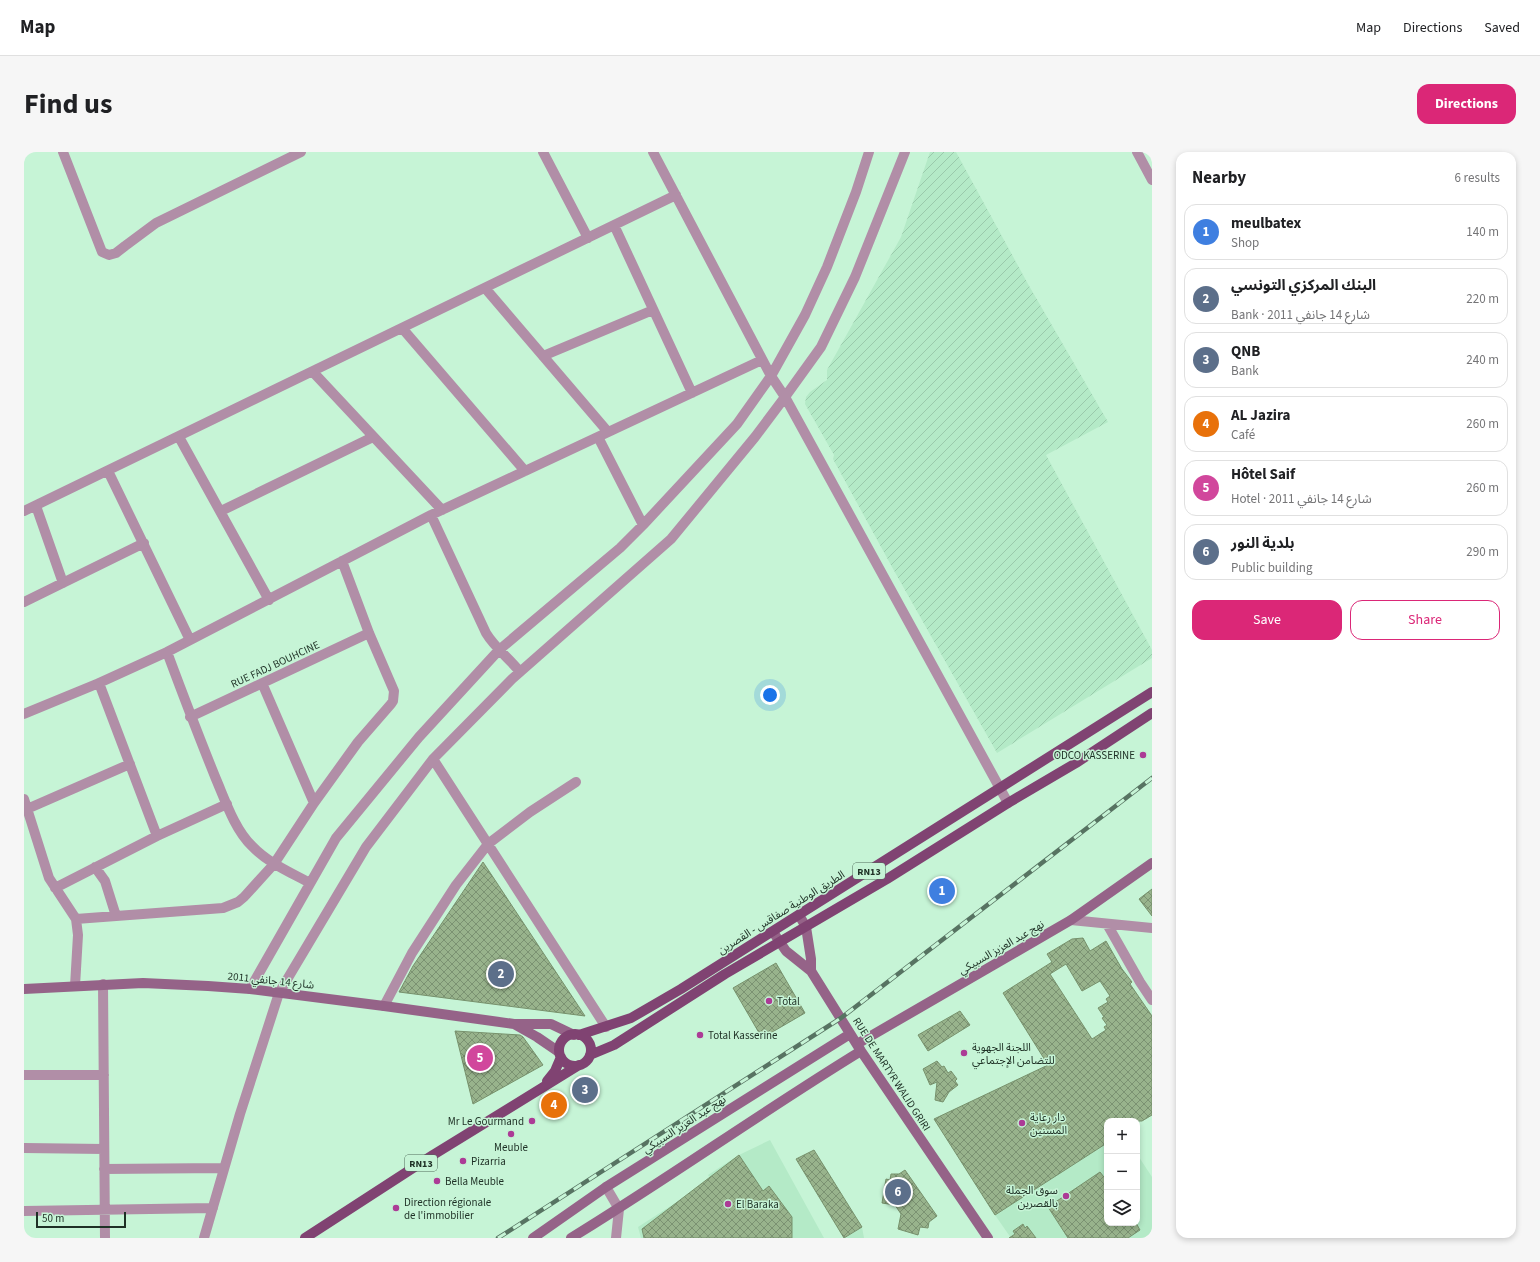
<!DOCTYPE html>
<meta charset="utf-8">
<style>
:root{--surface:#fff;--page:#f6f6f6;--text:#202124;--muted:#757577;--line:#e0e0e0;--accent:#db2777}
body{margin:0;font-family:"Source Sans 3","Noto Sans Arabic",sans-serif;background:var(--page);color:var(--text)}
.controls{position:absolute;right:12px;bottom:12px;display:grid;overflow:hidden;border-radius:8px;box-shadow:0 2px 6px #0003}
.controls button{width:36px;height:36px;display:grid;place-items:center;padding:0;border:0;border-bottom:1px solid var(--line);background:var(--surface);color:var(--text);font:20px sans-serif}
.scale{position:absolute;left:12px;bottom:10px;width:90px;box-sizing:border-box;padding-left:4px;border:2px solid #1e3025;border-top:0;font-size:11px;line-height:14px;white-space:nowrap;color:#1e3025;-webkit-text-stroke:3px #c6f4d6;paint-order:stroke}
.you{position:absolute;left:746px;top:543px;width:14px;height:14px;margin:-10px;border:3px solid #fff;border-radius:50%;background:#1a73e8;box-shadow:0 0 0 6px #1a73e833}
.badge{display:grid;place-items:center;width:26px;height:26px;border-radius:50%;background:var(--accent);color:#fff;font-size:13px;font-weight:700}
.pin{position:absolute;translate:-50% -50%;border:2px solid #fff;box-shadow:0 1px 4px #0006}
.list{margin:0;padding:0;list-style:none}
h2{display:flex;justify-content:space-between;align-items:center;height:52px;margin:0;padding:0 16px;font-size:17px}
h2 small{font-size:13px;font-weight:400;color:var(--muted)}
.list li{display:grid;grid-template-columns:26px 1fr auto;gap:12px;align-items:center;box-sizing:border-box;height:56px;margin:0 8px 8px;padding:0 8px;border:1px solid var(--line);border-radius:12px}
.list b{display:block;font-size:15px;white-space:nowrap}
.list p{margin:0;font-size:13px;white-space:nowrap;color:var(--muted)}
.list em{font-size:13px;font-style:normal;color:var(--muted)}
.actions{display:flex;gap:8px;padding:12px 16px}
.actions a{flex:1;padding:9px 0;border:1px solid var(--accent);border-radius:12px;text-align:center;font-size:14px;color:var(--accent)}
.actions .main{background:var(--accent);color:#fff}
.icon{flex:none;width:22px;height:22px;fill:none;stroke:currentColor;stroke-width:2;stroke-linecap:round;stroke-linejoin:round}
.map{position:relative;flex:none;width:1128px;height:1086px;overflow:hidden;border-radius:12px}
header{display:flex;align-items:center;gap:24px;box-sizing:border-box;height:56px;padding:0 20px;background:var(--surface);border-bottom:1px solid var(--line)}
header strong{font-size:19px}
nav{display:flex;gap:22px;margin-inline-start:auto;font-size:14px}
.intro{display:flex;align-items:center;justify-content:space-between;box-sizing:border-box;height:96px;padding:0 24px}
h1{margin:0;font-size:28px}
.button{padding:10px 18px;border-radius:12px;background:var(--accent);color:#fff;font-size:14px;font-weight:700}
main{display:flex;gap:24px;padding:0 24px}
aside{flex:1;background:var(--surface);border-radius:12px;box-shadow:0 2px 6px #0003}
.map>svg:first-child{display:block}
</style>
<header>
<strong>Map</strong>
<nav><a>Map</a><a>Directions</a><a>Saved</a></nav>
</header>
<div class="intro"><h1>Find us</h1><a class="button">Directions</a></div>
<main>
<div class="map">
<svg width="1128" height="1086" viewBox="0 0 1128 1086">
<defs>
<pattern id="industrial-furrows" width="10" height="10" patternUnits="userSpaceOnUse"><rect width="10" height="10" fill="#b4eac7"/><path d="M-1 1l2-2M0 10L10 0M9 11l2-2" fill="none" stroke="#9ac9ab"/></pattern>
<pattern id="building-cross-hatch" width="8" height="8" patternUnits="userSpaceOnUse"><rect width="8" height="8" fill="#98b38c"/><path d="M0 0l8 8M0 8l8-8" fill="none" stroke="#7b9272"/></pattern>
</defs>
<rect width="100%" height="100%" fill="#c6f4d6"/>
<path fill="#b4eac7" d="M746 988 800 1086H617L614 1075 687 1028 684 1023 715 1003Z
M1083 991V1071H1113V1002L1128 1025V1086H987L971 1063Z
M838 1075 840 1086H821Z"/>
<path fill="url(#industrial-furrows)" d="M906 0H932L1004 132 1084 270 1022 303 1128 498V506L973 601 868 415 809 307 810 303 781 252 782 245 786 240 803 228V218L877 85Z"/>
<path fill="url(#building-cross-hatch)" stroke="#77916c" fill-rule="evenodd" d="M459 710 561 864 375 840 389 814Z
M1128 737V764L1115 747Z
M1059 786 1066 799 1082 789 1098 817 1108 830 1106 832 1128 864V963L1118 969H1083V991L971 1063 910 967 1024 913 979 841 1028 810 1023 802 1048 787ZM1042 812 1058 839 1076 829 1086 844 1082 847 1084 850 1074 856 1080 865 1078 866 1083 873 1080 875 1082 878 1068 887 1026 822Z
M752 811 781 861 738 886 709 836Z
M936 859 946 873 904 899 894 883Z
M431 879 496 883 499 885 519 913 449 952Z
M913 909 918 915 920 914 924 921 927 919 933 927 931 929 934 933 925 940 919 950 911 948 913 930 906 933 899 917Z
M790 998 838 1075 820 1086 772 1007Z
M715 1003 739 1039 745 1034 768 1065V1086H620L618 1077Z
M881 1018 913 1064 905 1070 904 1076 896 1075 894 1083 874 1077 877 1062 871 1053 858 1051 862 1027 866 1028 867 1022H875Z
M1076 1020 1083 1029V1071H1112L1116 1078 1104 1086H1044L1024 1055Z
M999 1072 1001 1076 1003 1074 1012 1086H985L991 1082 989 1079Z"/>
<g fill="none" stroke-linecap="round" stroke-linejoin="round">
<path stroke="#b18ea7" stroke-width="10" d="M39 0 78 100 85 103 92 101 101 94 132 71 277 0
M519 0 564 86
M629 0 747 224 761 245 984 651
M1113 0 1128 28
M590 73 668 241
M461 136 584 280
M378 176 501 319
M519 204 629 158
M289 220 418 358
M155 285 245 448
M574 285 619 373
M84 319 166 488
M12 354 39 431
M0 359 652 43
M197 359 349 285
M407 363 462 481C471 496 485 506 496 520
M0 450 120 391
M143 500C159 543 175 585 192 627 201 648 211 678 228 694 244 711 266 720 286 731
M75 531 133 684
M238 531 290 651
M0 562 75 531 143 500 407 363 738 208
M166 565 345 481
M409 607 582 875
M0 647 25 726 52 767 54 783 51 834
M3 657 106 612
M71 715 81 729 92 764
M31 736 133 684 203 652
M52 767 199 756 214 750 220 745 250 712 290 651 334 590 367 552 369 549 370 539 345 481 318 409
M1047 768 1128 776
M1083 772 1116 830 1128 848
M79 832 81 1086
M226 837 312 686 395 585 475 498 596 396 619 373 713 272 747 224 781 163 803 115 832 40 845 0
M360 854 388 801 432 733 464 692 506 660 552 630
M0 923H80
M0 996 80 997
M80 1017 200 1016
M582 1035 595 1057 592 1086
M0 1059 189 1056
M180 1086 216 962 255 841 342 695 409 607 488 527 647 387 731 285 761 245 797 195 831 125 881 0"/>
<path stroke="#956388" stroke-width="10" d="M775 763 782 775 787 807V819L837 899 964 1086
M749 780 762 799 787 819
M0 837 119 831 184 834 226 837 360 854 490 872H527L550 883
M490 872 513 885 535 900
M833 892 1047 768 1128 711
M509 1086 582 1035 826 882
M547 1086C645 1026 739 959 837 899"/>
<path stroke="#804372" stroke-width="10" d="M535 898a16 16 0 1 1 32 0a16 16 0 1 1-32 0Z
M555 883 607 866 657 837 1128 540
M566 903 590 893 701 822 863 727 984 651 1052 611 1128 561
M523 929 531 919 537 905
M281 1086 409 1003 555 913"/>
<g stroke="#577362" stroke-width="4.5">
<path id="rail" d="M474 1086 817 866 1128 626"/>
</g>
<use href="#rail" stroke="#c6f4d6" stroke-width="3" stroke-dasharray="9" stroke-linecap="butt"/>
</g>
<g fill="#ac3b96" stroke="#c6f4d6" stroke-width="1.5">
<circle cx="1119" cy="603" r="4"/>
<circle cx="745" cy="849" r="4"/>
<circle cx="676" cy="883" r="4"/>
<circle cx="940" cy="901" r="4"/>
<circle cx="508" cy="969" r="4"/>
<circle cx="998" cy="971" r="4"/>
<circle cx="487" cy="982" r="4"/>
<circle cx="439" cy="1009" r="4"/>
<circle cx="413" cy="1029" r="4"/>
<circle cx="1042" cy="1044" r="4"/>
<circle cx="704" cy="1052" r="4"/>
<circle cx="372" cy="1056" r="4"/>
</g>
<g text-anchor="middle" stroke-width="3" stroke-linejoin="round" paint-order="stroke">
<g fill="#c6f4d6" stroke="#506b5a" stroke-width="1">
<rect x="829" y="711" width="32" height="16" rx="3"/>
<rect x="381" y="1003" width="32" height="16" rx="3"/>
</g>
<g font-size="10" font-weight="bold" fill="#1e3025">
<text x="845" y="723">RN13</text>
<text x="397" y="1015">RN13</text>
</g>
<g font-size="11" fill="#1e3025" stroke="#c6f4d6">
<text transform="translate(251 512) rotate(-25)" y="4">RUE FADJ BOUHCINE</text>
<text transform="translate(757 760) rotate(-32)" y="4">الطريق الوطنية صفاقس - القصرين</text>
<text transform="translate(977 795) rotate(-30)" y="4">نهج عبد العزيز السبيكي</text>
<text transform="translate(247 828) rotate(6)" y="4">شارع 14 جانفي 2011</text>
<text transform="translate(868 922) rotate(57)" y="4">RUE DE MARTYR WALID GRIRI</text>
<text transform="translate(660 972) rotate(-33)" y="4">نهج عبد العزيز السبيكي</text>
</g>
<g font-size="11" fill="#1e3025" stroke="#c6f4d6" text-anchor="start">
<text x="1111" y="607" text-anchor="end">ODCO KASSERINE</text>
<text x="753" y="853">Total</text>
<text x="684" y="887">Total Kasserine</text>
<text x="948" y="899">اللجنة الجهوية<tspan x="948" dy="13">للتضامن الإجتماعي</tspan></text>
<text x="1006" y="969">دار رعاية<tspan x="1006" dy="13">المسنين</tspan></text>
<text x="500" y="973" text-anchor="end">Mr Le Gourmand</text>
<text x="487" y="999" text-anchor="middle">Meuble</text>
<text x="447" y="1013">Pizarria</text>
<text x="421" y="1033">Bella Meuble</text>
<text x="1034" y="1042" text-anchor="end">سوق الجملة<tspan x="1034" dy="13">بالقصرين</tspan></text>
<text x="380" y="1054">Direction régionale<tspan x="380" dy="13">de l'immobilier</tspan></text>
<text x="712" y="1056">El Baraka</text>
</g>
</g>
</svg>
<div class="controls">
<button>+</button>
<button>−</button>
<button><svg class="icon" aria-label="layers" viewBox="0 0 24 24"><path d="M12 4l9 5-9 5-9-5zM3 14l9 5 9-5"/></svg></button>
</div>
<div class="scale">50 m</div>
<div class="you"></div>
<div class="pin badge" style="left:918px;top:739px;background:#3f7fe0">1</div>
<div class="pin badge" style="left:477px;top:822px;background:#5c6f8a">2</div>
<div class="pin badge" style="left:561px;top:938px;background:#5c6f8a">3</div>
<div class="pin badge" style="left:530px;top:953px;background:#e8710a">4</div>
<div class="pin badge" style="left:456px;top:906px;background:#d1479c">5</div>
<div class="pin badge" style="left:874px;top:1040px;background:#5c6f8a">6</div>
</div>
<aside>
<h2>Nearby<small>6 results</small></h2>
<ul class="list">
<li><span class="badge" style="background:#3f7fe0">1</span><div><b>meulbatex</b><p>Shop</p></div><em>140 m</em></li>
<li><span class="badge" style="background:#5c6f8a">2</span><div><b>البنك المركزي التونسي</b><p>Bank · شارع 14 جانفي 2011</p></div><em>220 m</em></li>
<li><span class="badge" style="background:#5c6f8a">3</span><div><b>QNB</b><p>Bank</p></div><em>240 m</em></li>
<li><span class="badge" style="background:#e8710a">4</span><div><b>AL Jazira</b><p>Café</p></div><em>260 m</em></li>
<li><span class="badge" style="background:#d1479c">5</span><div><b>Hôtel Saif</b><p>Hotel · شارع 14 جانفي 2011</p></div><em>260 m</em></li>
<li><span class="badge" style="background:#5c6f8a">6</span><div><b>بلدية النور</b><p>Public building</p></div><em>290 m</em></li>
</ul>
<div class="actions"><a class="main">Save</a><a>Share</a></div>
</aside>
</main>
